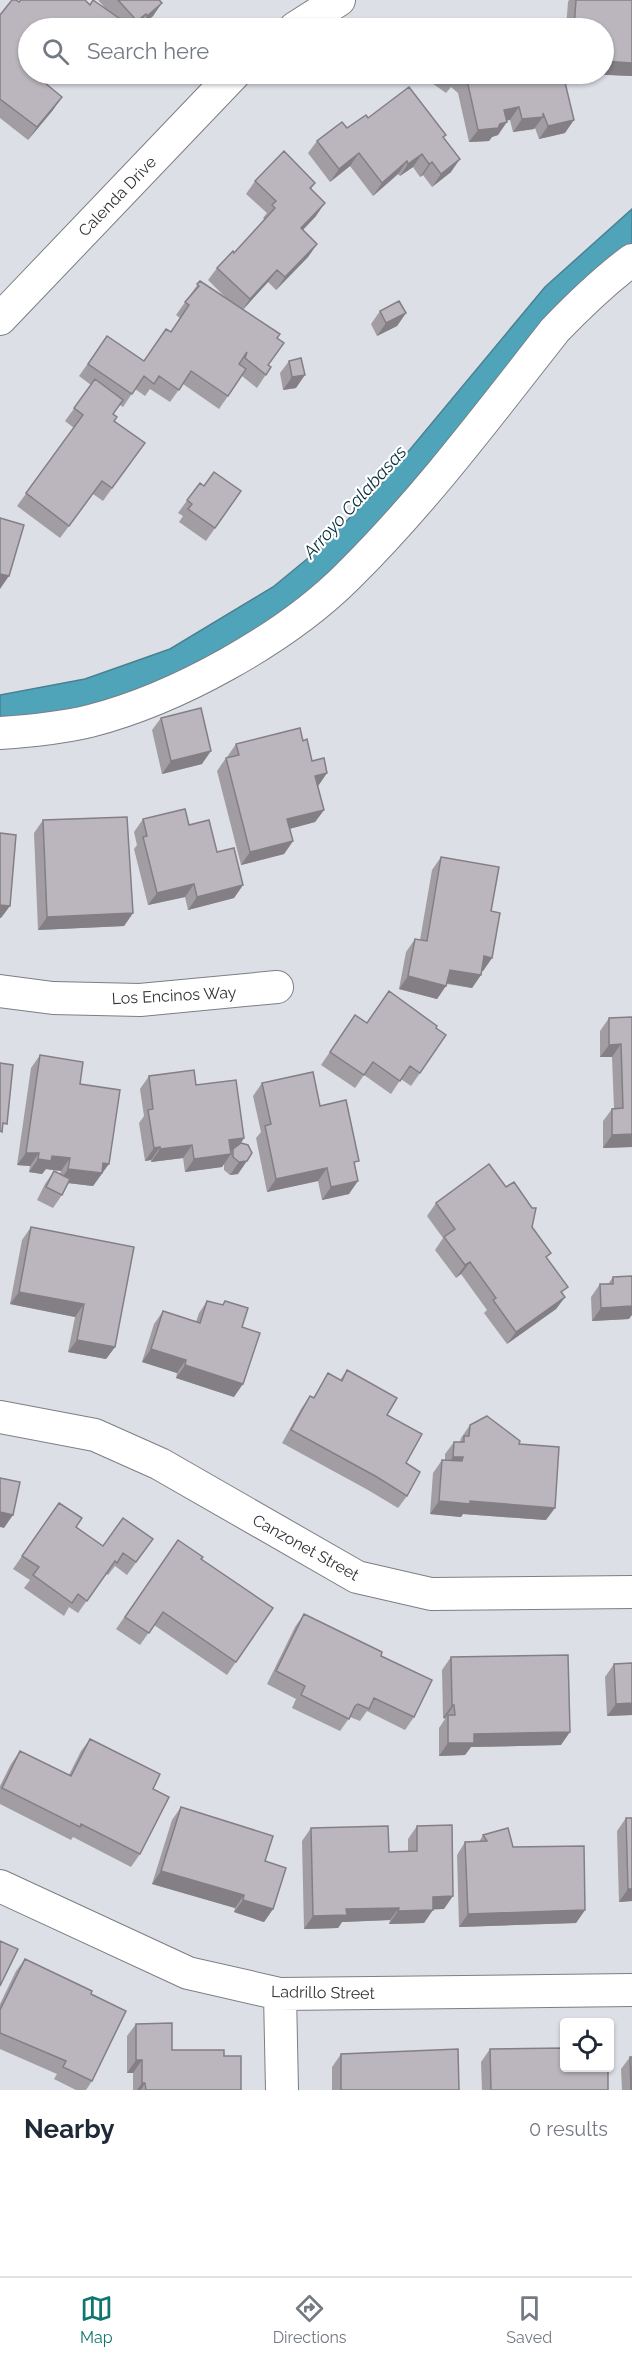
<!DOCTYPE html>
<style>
:root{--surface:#fff;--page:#f6f6f7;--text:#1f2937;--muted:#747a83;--line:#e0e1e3;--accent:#0f766e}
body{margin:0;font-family:Raleway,sans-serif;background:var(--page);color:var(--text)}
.controls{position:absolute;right:18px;bottom:18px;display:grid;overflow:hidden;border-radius:6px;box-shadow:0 2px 4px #0004}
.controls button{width:54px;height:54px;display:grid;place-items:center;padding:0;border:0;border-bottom:2px solid var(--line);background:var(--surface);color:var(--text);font:30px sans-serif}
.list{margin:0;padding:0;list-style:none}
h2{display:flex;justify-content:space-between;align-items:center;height:78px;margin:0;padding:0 24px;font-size:26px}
h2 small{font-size:20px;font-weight:400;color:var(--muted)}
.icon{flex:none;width:33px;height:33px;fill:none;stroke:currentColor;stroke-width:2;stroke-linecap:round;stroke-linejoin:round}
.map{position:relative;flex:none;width:632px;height:2090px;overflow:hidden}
.search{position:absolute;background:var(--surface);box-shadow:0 2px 4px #0004;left:18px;right:18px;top:18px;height:66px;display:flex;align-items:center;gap:15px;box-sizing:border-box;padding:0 21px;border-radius:33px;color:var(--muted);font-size:22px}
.sheet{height:186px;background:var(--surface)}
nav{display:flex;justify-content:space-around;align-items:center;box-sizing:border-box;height:84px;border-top:2px solid var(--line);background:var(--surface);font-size:16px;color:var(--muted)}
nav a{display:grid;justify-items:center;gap:3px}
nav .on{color:var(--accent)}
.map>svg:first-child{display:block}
</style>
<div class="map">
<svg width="632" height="2090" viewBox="0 0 632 2090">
<rect width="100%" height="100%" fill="#dcdfe6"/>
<path fill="#4fa4ba" stroke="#468292" stroke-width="1.5" d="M632 209V248L348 563 239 649 126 699 0 723V695L85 679 170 649 273 587 318 550 373 494 545 287Z"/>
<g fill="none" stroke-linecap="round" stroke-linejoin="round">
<g stroke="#7c7e84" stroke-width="34">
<path id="minor" d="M295 28 339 0
M0 319 234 74
M0 733C30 731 61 728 90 721 176 699 285 639 348 576 424 501 489 414 555 330 579 305 604 281 632 260
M0 991 53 998 140 1000 277 987
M0 1417 95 1435 160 1464 357 1577 431 1594 632 1592
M0 1886 188 1973 280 1994 632 1990
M280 1994 282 2090"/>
</g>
<use href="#minor" stroke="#fff" stroke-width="32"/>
</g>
<path fill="#a19da3" d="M98 0H161L153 16 139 28 137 27 134 28H28V74H45L40 79 53 110 28 140 0 118V15L19 2 90 5 106 9Z
M569 0H632V76L586 74 603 28H566L568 2Z
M423 74H563L565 133 539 139 535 128 534 129 513 132 510 120H507L498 135 492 137 489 141 469 142 458 93 451 87 446 93 422 76Z
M368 118 444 138 451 172 432 187 423 175 420 177 413 167 400 176 398 174 373 196 350 166 330 182 308 153 317 141 347 128Z
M255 181 315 183 311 189 316 216 303 230 317 244 308 257 276 290 268 282 243 309 277 338 268 365 271 367 257 388 242 376 219 409 183 384 170 402 150 389 145 396 135 389 123 407 120 405 113 414 114 421 145 443 103 501 93 494 60 538 17 506 74 428 65 421 91 385 79 376 107 336 144 361 171 332 180 318 176 315 200 281 227 299 208 280 217 268 234 253 265 220 263 218 267 213 246 194Z
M380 311 406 313 397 326 377 336 371 324Z
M289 361 296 388 283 390 280 373Z
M204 486 241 491 206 541 179 522 183 516 178 513 191 495Z
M161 718 202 764 162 774 152 730Z
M303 741 312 761 327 773 318 786 324 810 315 822 289 829 293 841 284 854 241 865 217 771 226 758H228L227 757 236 744Z
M143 819 189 825 217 852 243 885 234 898 188 910 185 897 148 905 134 849 137 845 134 832Z
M43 820 133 913 124 926 38 930 34 833Z
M441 857 491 911 492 958 483 971 482 970 481 975 472 988 447 984 437 999 399 989 406 952 415 939 420 940 432 870Z
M355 1015 367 1023 436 1028 420 1073 411 1086 401 1079 391 1094 364 1075 355 1088 321 1065Z
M632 1017V1147L603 1148V1121L612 1109 614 1108 612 1057H600V1031L609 1018Z
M40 1055 80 1084 101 1176H100L93 1186 68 1183 62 1195 53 1208 37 1200 45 1184 54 1171 60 1174 61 1171 46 1169 42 1174 29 1172 30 1166 17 1165 31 1068Z
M149 1076 244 1138 241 1143 238 1174 230 1175 224 1170V1164L222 1167 185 1172 183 1158 151 1162V1160L145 1161 139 1123 144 1116 140 1089Z
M262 1083 320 1106 355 1166 349 1194 322 1200 318 1181 267 1192 256 1138 261 1132 253 1096Z
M436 1203 532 1227 563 1293 565 1297 556 1309 507 1344 484 1313 487 1310 461 1274 456 1278 435 1250 443 1238 427 1216Z
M31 1227 115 1347 106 1359 68 1352 75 1317 10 1304 22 1240Z
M613 1277 629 1319 592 1321 591 1297 600 1284H608Z
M207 1301 222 1305 225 1301 242 1327 234 1397 176 1378 177 1373 142 1362 154 1324 163 1311 196 1322 199 1313Z
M347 1370 387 1415 406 1463 407 1496 398 1508 368 1490 282 1443 301 1409 310 1396 313 1398 328 1373 340 1380Z
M470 1425 519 1444 546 1520 463 1514 461 1517 430 1514 433 1473 442 1460H445V1454L454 1442H460L461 1438Z
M59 1503 76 1527 103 1546 153 1539 127 1575 115 1566 108 1575 106 1574 78 1613 69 1607 64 1616 24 1588 30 1580 13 1569Z
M178 1540 201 1559 273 1608 227 1675 154 1625 140 1645 116 1629Z
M304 1614 381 1656 414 1717 405 1730 367 1711 360 1721 350 1717 340 1731 292 1708 296 1699 267 1684 295 1627Z
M451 1657 561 1745 471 1747 465 1755 439 1756V1728L445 1719 443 1718 442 1670Z
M614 1664 632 1715 607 1716 605 1677Z
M90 1739 153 1789 140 1854 131 1867 73 1837 71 1840 0 1804V1786L11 1764 20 1751 69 1775 81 1751Z
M181 1807 265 1861 273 1909 264 1922 234 1912 235 1908 152 1884 172 1820Z
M626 1818H632V1901L619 1902 617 1831Z
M417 1826 444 1909H433L424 1923 389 1924 390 1920 342 1922 338 1928 304 1929 302 1841 311 1828 389 1852H408V1839Z
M483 1835 513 1847 585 1910 576 1923 459 1927 457 1855 465 1842H479Z
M25 1959 91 1994 92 2081 86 2090H76L54 2079 57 2074 0 2049V2004L16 1971Z
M136 2024 172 2050 241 2090H133V2073H127V2036Z
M490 2049 608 2090H482L481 2062Z
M341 2054 459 2090H332V2067Z
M630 2057 632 2090H622L621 2069Z"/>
<path fill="#837f84" d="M162 3 153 16 139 28 147 16Z
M146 14 137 27 134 28H132L137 21Z
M603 61 632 63V76L586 74H603Z
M62 97 53 110 28 140 37 127Z
M519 107 510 120 495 123 504 110Z
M543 117 534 129 513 132 522 119Z
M574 120 565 133 539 139 548 126Z
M507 122 498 135 492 137 489 141 469 142 478 130Z
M359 153 350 166 330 182 339 169Z
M422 154 413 167 400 176 408 164Z
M460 159 451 172 432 187 441 174Z
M407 161 398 174 373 196 382 183Z
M432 162 423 175 420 177 429 164Z
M325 203 316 216 292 241 301 228Z
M317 244 308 257 276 290 285 277Z
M277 270 268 282 241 312 250 299Z
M406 313 397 326 377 336 386 323Z
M305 375 296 388 283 390 292 377Z
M0 574 9 576 0 589Z
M211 751 202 764 162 774 171 761Z
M327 773 318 786 306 789 315 776Z
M324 810 315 822 278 832 287 819Z
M293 841 284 854 241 865 250 852Z
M194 884 185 897 148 905 157 893Z
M243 885 234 898 188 910 197 897Z
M0 905 10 906 1 918H0Z
M133 913 124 926 38 930 47 917Z
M484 956 492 958 483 971 475 969Z
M450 970 481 975 472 988 441 982Z
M408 976 446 986 437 999 399 989Z
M621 1044 612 1057H600L609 1045Z
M632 1134V1147L603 1148 612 1135Z
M244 1138 235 1151 233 1149 231 1152 220 1153 229 1140Z
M192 1145 183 1158 151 1162 160 1149Z
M160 1147 151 1160 145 1161 154 1148Z
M26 1153H39L30 1166 17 1165Z
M231 1154 222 1167 185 1172 194 1159Z
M52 1156 70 1158 61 1171 46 1169 42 1174 29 1172 38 1159Z
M247 1161 238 1174 230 1175 239 1162Z
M103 1163 109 1164 93 1186 59 1182 68 1169Z
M327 1168 318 1181 267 1192 276 1179Z
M358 1181 349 1194 322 1200 331 1187Z
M470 1262 461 1274 456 1278 465 1265Z
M19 1292 84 1304 75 1317 10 1304Z
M565 1297 556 1309 507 1344 516 1332Z
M632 1306V1315L629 1319 592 1321 601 1308Z
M77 1340 115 1347 106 1359 68 1352Z
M151 1349 186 1360 177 1373 142 1362Z
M185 1365 243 1384 234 1397 176 1378Z
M453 1457H463L454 1470 444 1469Z
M439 1501H470L555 1508 546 1520 463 1514 461 1517 430 1514Z
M0 1512 13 1515 4 1528 0 1527Z
M632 1703V1715L607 1716 616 1704Z
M452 1705H454L445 1718H443Z
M570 1732 561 1745 471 1747 465 1755 439 1756 448 1743 474 1734Z
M161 1871 244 1895 235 1908 152 1884Z
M628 1889H632V1901L619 1902Z
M453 1896 444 1909 424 1910 433 1897Z
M243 1900 273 1909 264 1922 234 1912Z
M399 1908 390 1920 342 1922 338 1928 304 1929 313 1916 346 1909Z
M433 1910 424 1923 389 1924 398 1911Z
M585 1910 576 1923 459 1927 468 1914Z
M136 2060H142L133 2073H127Z
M142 2083H145L141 2090H137Z"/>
<path fill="#bbb6bd" stroke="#837f84" stroke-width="1.5" d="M12 0H16L19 2 21 0H85L90 5 93 0 130 26 129 28H88L79 22 74 28H28V74H43L39 78 62 97 37 127 0 99V15Z
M118 0H159L162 3 147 16 146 14 137 21Z
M576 0H632V63L603 61V28H574Z
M445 74H563L574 120 548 126 543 113V117L522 119 519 107 504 110 507 122 500 124 498 128 478 130 467 80 459 74 455 80Z
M409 87 446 135 443 137 460 159 441 174 432 162 429 164 422 154 408 164 407 161 382 183 359 153 339 169 317 141 342 122 347 128 366 115 368 118Z
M284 151 315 183 310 188 325 203 301 228 317 244 285 277 277 270 250 299 217 268 233 251 234 253 275 208 272 205 276 201 255 181Z
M200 281 280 334 277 338 284 343 268 365 271 367 266 375 245 358 247 352 239 364 246 369 228 396 191 371 179 390 159 376 154 384 144 376 132 394 88 364 107 336 144 361 166 329 171 332 189 305 185 302 199 286 197 284Z
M399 301 406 313 386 323 380 311Z
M301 358 305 375 292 377 289 361Z
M95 379 123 400 113 414 117 417 114 421 145 443 112 488 102 481 69 526 26 493 83 415 74 408Z
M214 472 241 491 215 528 188 509 192 504 187 500 200 483 204 486Z
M0 518 24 525 9 576 0 574Z
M201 708 211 751 171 761 161 718Z
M300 728 303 741 307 739 312 761 324 758 327 773 315 776 324 810 287 819 293 841 250 852 226 758 239 755 236 744Z
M185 809 189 825 209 820 217 852 234 848 243 885 197 897 194 884 157 893 143 837 147 836 143 819Z
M127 817 133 913 47 917 43 820Z
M0 833 16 835 10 906 0 905Z
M441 857 499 867 491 911 500 913 492 958 484 956 481 975 450 970 446 986 408 976 415 939 427 941Z
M389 991 437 1026 436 1028 446 1035 420 1073 410 1066 400 1081 373 1062 364 1075 330 1052 355 1015 367 1023Z
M632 1017V1134L612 1135V1109L623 1108 621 1044 609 1045V1018Z
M40 1055 83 1062 80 1084 120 1090 109 1164 103 1163 102 1173 68 1169 70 1158 52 1156 51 1161 38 1159 39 1153H26Z
M0 1063 13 1065 7 1124 3 1123 2 1132 0 1131Z
M194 1070 196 1085 236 1080 244 1138 229 1140 231 1154 194 1159 192 1145 160 1149V1147L154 1148 148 1110 153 1109 149 1076Z
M313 1072 320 1106 346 1100 359 1161 354 1162 358 1181 331 1187 327 1168 276 1179 265 1126 271 1124 262 1083Z
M241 1143 248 1145 252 1153 247 1161 239 1162 233 1157V1149Z
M489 1164 506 1187 514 1182 532 1208H536L532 1227 551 1253 546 1257 568 1287 561 1292 565 1297 516 1332 493 1300 496 1298 470 1262 465 1265 444 1237 455 1229 436 1203Z
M54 1171 70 1179 62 1195 46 1187Z
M31 1227 134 1247 115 1347 77 1340 84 1304 19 1292Z
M632 1276V1306L601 1308 600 1284H613V1277Z
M207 1301 223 1305 225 1301 248 1308 242 1327 260 1333 243 1384 185 1365 186 1360 151 1349 163 1311 200 1323Z
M347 1370 397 1398 387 1415 422 1434 406 1463 420 1472 407 1496 377 1477 291 1430 310 1396 314 1398 328 1373 342 1381Z
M487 1416 520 1441 519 1444 559 1447 555 1508 470 1501V1504L439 1501 442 1460 462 1461 463 1457H453L454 1442H464V1436H469L470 1425Z
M0 1478 20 1482 13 1515 0 1512Z
M59 1503 82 1518 76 1527 103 1546 123 1518 153 1539 136 1562 123 1553 117 1563 115 1561 87 1601 78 1594 72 1603 33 1575 39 1567 22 1556Z
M178 1540 203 1557 201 1559 273 1608 236 1662 163 1612 149 1633 125 1617Z
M304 1614 382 1652 381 1656 432 1680 414 1717 374 1698 369 1709 358 1704 355 1706 349 1719 301 1695 305 1686 276 1671Z
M568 1655 570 1732 474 1734V1743H448V1715H455L454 1705H452L451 1657Z
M632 1663V1703L616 1704 614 1664Z
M90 1739 160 1774 153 1789 169 1797 140 1854 81 1824 80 1827 2 1788 20 1751 71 1776Z
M181 1807 273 1836 265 1861 286 1868 273 1909 243 1900 244 1895 161 1871Z
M626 1818H632V1889H628Z
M452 1825 453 1896 433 1897V1910L398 1911 399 1908 346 1909 347 1915 313 1916 311 1828 388 1826 389 1852 417 1851V1826Z
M508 1828 513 1847 584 1846 585 1910 468 1914 465 1842 487 1841 483 1835Z
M0 1941 18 1949 0 1986Z
M25 1959 92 1991 91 1994 126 2011 92 2081 63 2067 66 2061 0 2033V2010Z
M172 2023V2050H224V2056H241V2090H146L145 2083H142V2060H136V2024Z
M564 2048V2067H608V2090H491L490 2049Z
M458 2049 459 2090H341V2054Z
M630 2057H632V2090H631Z"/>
<g text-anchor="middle" stroke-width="4.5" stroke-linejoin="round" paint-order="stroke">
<g font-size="16" fill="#323336" stroke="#fff">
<text transform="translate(117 196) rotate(-46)" y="6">Calenda Drive</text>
<text transform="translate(174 995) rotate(-3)" y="6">Los Encinos Way</text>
<text transform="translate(306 1547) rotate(29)" y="6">Canzonet Street</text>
<text transform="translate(323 1992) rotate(1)" y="6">Ladrillo Street</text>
</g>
<g font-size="18" font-style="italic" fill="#06303a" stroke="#fff">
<text transform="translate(355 502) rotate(-48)" y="6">Arroyo Calabasas</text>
</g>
</g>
</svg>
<div class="controls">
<button><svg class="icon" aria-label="locate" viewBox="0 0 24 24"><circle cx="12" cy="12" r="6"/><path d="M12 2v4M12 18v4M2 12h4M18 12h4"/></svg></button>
</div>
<div class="search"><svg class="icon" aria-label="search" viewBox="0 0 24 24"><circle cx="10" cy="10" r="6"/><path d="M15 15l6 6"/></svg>Search here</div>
</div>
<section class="sheet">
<h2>Nearby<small>0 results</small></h2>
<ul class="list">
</ul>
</section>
<nav>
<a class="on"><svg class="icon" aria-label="map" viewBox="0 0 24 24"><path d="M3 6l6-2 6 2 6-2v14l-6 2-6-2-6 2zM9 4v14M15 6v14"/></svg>Map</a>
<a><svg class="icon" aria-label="directions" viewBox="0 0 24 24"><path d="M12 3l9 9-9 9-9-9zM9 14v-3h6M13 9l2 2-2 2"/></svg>Directions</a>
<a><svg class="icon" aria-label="saved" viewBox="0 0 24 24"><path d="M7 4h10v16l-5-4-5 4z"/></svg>Saved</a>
</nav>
